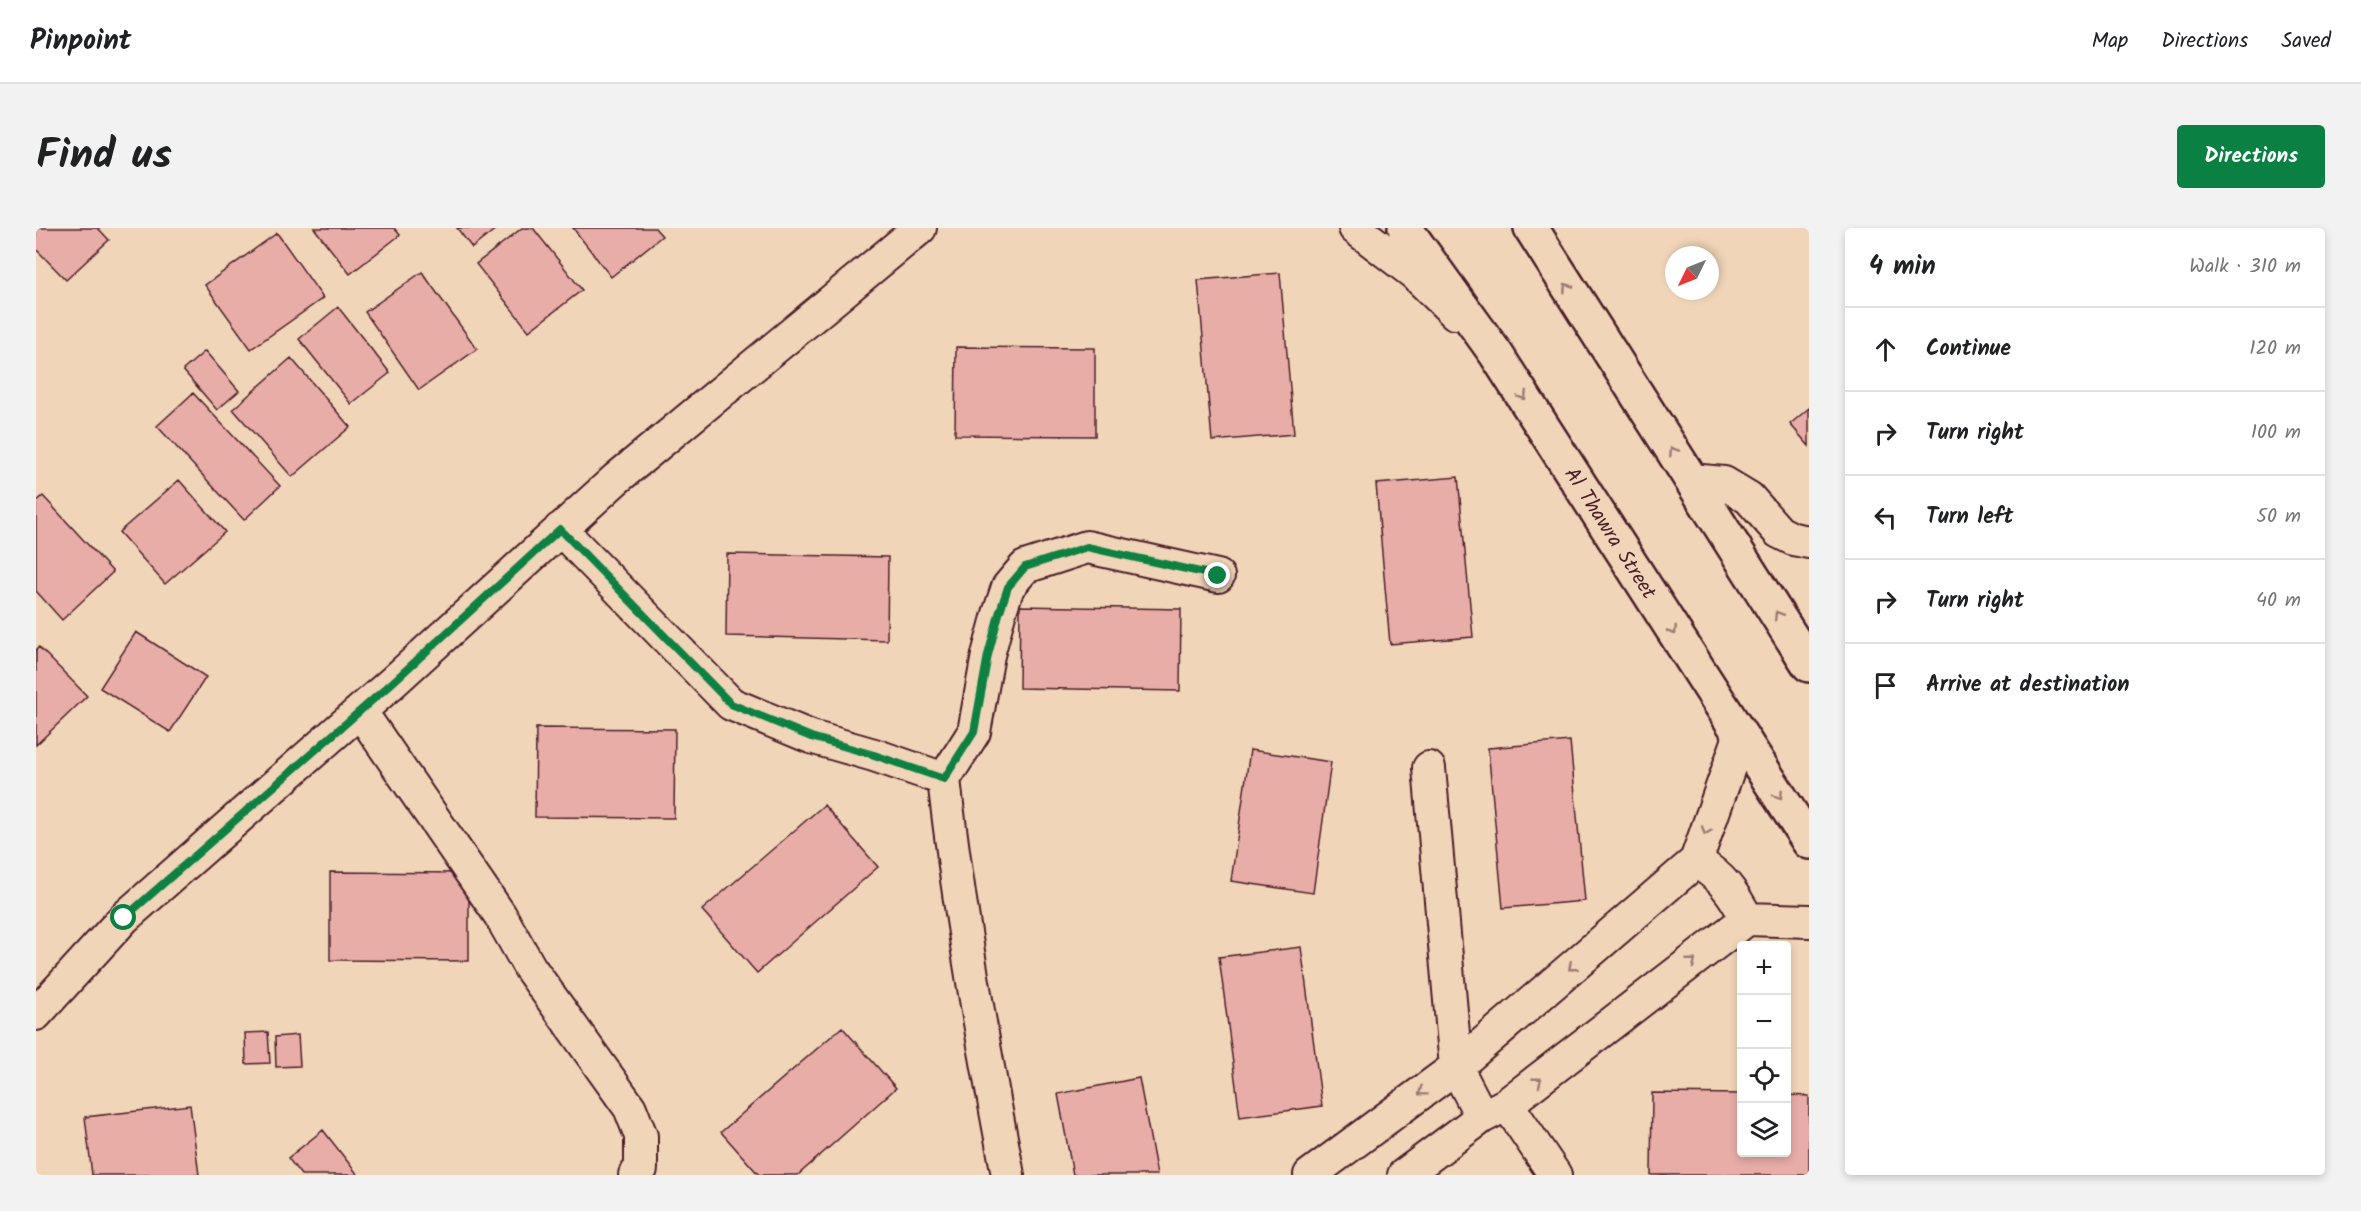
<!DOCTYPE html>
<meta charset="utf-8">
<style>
:root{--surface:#fff;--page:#f2f2f2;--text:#202124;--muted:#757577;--line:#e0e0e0;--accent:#0b8043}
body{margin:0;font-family:Kalam,sans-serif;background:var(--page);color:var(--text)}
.controls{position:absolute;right:18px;bottom:18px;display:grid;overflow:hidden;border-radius:6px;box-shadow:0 3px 9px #0003}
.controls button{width:54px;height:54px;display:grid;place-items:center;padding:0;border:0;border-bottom:2px solid var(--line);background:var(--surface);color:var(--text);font:30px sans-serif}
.compass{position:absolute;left:1629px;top:18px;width:54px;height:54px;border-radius:50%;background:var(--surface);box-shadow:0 3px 9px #0003;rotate:227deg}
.stop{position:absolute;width:18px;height:18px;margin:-14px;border:4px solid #0b8043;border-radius:50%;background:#fff}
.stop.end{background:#0b8043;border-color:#fff;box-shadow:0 2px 6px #0008}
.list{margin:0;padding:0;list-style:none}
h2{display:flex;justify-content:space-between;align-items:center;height:78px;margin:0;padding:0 24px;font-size:26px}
h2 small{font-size:20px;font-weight:400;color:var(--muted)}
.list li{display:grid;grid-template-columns:39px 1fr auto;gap:18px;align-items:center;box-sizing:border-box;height:84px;padding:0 24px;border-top:2px solid var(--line)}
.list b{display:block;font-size:22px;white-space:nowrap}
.list em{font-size:20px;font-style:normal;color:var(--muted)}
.icon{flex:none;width:33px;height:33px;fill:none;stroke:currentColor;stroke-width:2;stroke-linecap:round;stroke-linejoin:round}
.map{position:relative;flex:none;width:1773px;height:947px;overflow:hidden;border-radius:6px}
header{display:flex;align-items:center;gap:36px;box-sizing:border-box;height:84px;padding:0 30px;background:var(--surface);border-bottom:2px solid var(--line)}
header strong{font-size:28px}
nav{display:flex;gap:33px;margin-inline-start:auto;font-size:21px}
.intro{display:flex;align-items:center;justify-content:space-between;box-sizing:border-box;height:144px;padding:0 36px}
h1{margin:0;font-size:42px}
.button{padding:15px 27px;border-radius:6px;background:var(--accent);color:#fff;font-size:21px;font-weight:700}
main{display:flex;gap:36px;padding:0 36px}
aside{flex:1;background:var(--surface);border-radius:6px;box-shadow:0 3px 9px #0003}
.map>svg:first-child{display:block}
</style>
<header>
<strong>Pinpoint</strong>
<nav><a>Map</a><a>Directions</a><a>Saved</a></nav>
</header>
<div class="intro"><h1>Find us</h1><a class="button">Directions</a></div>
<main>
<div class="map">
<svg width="1773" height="947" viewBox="0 0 1773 947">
<rect width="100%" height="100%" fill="#f1d5b8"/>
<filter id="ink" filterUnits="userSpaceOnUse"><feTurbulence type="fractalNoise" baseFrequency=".0167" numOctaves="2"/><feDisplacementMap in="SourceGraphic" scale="12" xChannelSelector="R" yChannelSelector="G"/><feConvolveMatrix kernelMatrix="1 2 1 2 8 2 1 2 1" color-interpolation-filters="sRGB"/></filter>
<g filter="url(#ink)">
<path fill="#e8ada7" stroke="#4a1f2b" stroke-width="1.5" d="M0 0H62L73 12 30 52 0 21Z
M278 0H358L364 7 314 46Z
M421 0H461L436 20Z
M486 0H497L546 62 493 103 440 36Z
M537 0H619L626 8 575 49Z
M241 5 287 70 215 121 169 57Z
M386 44 441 121 383 162 329 84Z
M1244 45 1258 206 1176 213 1162 52Z
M302 79 354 145 315 176 263 111Z
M920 119 1059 120V208L919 207Z
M169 123 203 163 181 182 147 142Z
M255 130 314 199 256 249 197 181Z
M157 165 244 258 208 292 121 198Z
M1773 180V218L1754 196Z
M1422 249 1437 409 1354 416 1340 256Z
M143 252 189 304 129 356 83 304Z
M7 268 77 344 26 392 0 363V274Z
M691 326 852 329 851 412 690 408Z
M984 378 1145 381 1144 463 983 460Z
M100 404 170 449 134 504 64 460Z
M3 419 51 468 0 517V422Z
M500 500 639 501 638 590 499 589Z
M1534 513 1549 673 1467 680 1452 520Z
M1214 522 1295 534 1277 665 1195 653Z
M788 577 842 639 721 745 666 682Z
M294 644 433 645V733L294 732Z
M1265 719 1286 878 1204 889 1183 729Z
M806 799 860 860 762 947H723L685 904Z
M232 804 234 835 210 836 209 805Z
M262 807 264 838 240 839 239 809Z
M1103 850 1121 947H1037L1022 866Z
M1616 865 1706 866V924H1750V867L1773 868V947H1615Z
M154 877 163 947H56L49 889Z
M287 902 322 947H265L252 930Z"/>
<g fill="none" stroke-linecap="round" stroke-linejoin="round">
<g stroke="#4a1f2b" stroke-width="36">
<path id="street" d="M1319 0 1379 46 1419 85
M1655 252 1688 255 1713 270 1743 304 1757 311 1773 314
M524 301 695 476 775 509 838 527 908 551C923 684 947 815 972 947
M324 483 464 687 494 740 594 880 605 908V941L599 947
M1393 540 1420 839 1446 889
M908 551 938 504 952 427 963 386 972 359 989 339 1051 319 1182 348
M1660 633C1686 649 1697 664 1711 691
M0 786 88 690 357 454 580 251 884 0
M1471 876 1519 947
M1274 947 1420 839 1660 633 1704 508
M1368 947 1446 889 1471 876 1711 691 1773 693"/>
</g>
<g stroke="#4a1f2b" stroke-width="38">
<g id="secondary">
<path id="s1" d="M1369 0 1460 126 1773 614"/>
<path d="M1495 0 1773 437"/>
</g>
</g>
<use href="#street" stroke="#f1d5b8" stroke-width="32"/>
<use href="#secondary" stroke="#f1d5b8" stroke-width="33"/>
</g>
<defs><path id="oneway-chevron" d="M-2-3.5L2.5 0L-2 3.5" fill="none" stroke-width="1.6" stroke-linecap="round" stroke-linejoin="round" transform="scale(1.5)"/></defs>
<g stroke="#9e7a72">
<use href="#oneway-chevron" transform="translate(1531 59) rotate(-123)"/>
<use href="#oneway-chevron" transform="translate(1487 168) rotate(57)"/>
<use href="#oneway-chevron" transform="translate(1637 223) rotate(-123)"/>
<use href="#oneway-chevron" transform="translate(1742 387) rotate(-122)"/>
<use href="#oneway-chevron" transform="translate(1637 403) rotate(57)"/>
<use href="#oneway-chevron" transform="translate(1743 567) rotate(57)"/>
<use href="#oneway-chevron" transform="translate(1670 603) rotate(110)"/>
<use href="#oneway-chevron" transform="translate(1656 734) rotate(-38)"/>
<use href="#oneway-chevron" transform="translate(1536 739) rotate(139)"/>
<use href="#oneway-chevron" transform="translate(1502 853) rotate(-38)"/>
<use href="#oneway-chevron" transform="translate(1386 864) rotate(143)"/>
</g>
</g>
<g fill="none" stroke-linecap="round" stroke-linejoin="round" filter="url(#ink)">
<path stroke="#0b8043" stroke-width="8" d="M88 690 357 454 524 301 695 476 775 509 838 527 908 551 938 504 952 427 963 386 972 359 989 339 1051 319 1182 348"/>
</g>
<g text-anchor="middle" stroke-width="4.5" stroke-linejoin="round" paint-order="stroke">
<g font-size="21" fill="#4a1f2b" stroke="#f1d5b8">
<text dy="7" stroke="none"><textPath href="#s1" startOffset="368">Al Thawra Street</textPath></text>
</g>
</g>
</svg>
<div class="controls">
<button>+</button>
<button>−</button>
<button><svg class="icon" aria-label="locate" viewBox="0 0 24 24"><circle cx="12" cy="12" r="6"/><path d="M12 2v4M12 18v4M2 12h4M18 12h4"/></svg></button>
<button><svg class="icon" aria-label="layers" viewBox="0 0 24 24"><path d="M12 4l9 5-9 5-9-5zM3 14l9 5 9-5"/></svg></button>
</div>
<svg class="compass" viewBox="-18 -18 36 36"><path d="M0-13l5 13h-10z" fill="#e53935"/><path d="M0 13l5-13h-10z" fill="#757577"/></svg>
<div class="stop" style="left:88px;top:690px"></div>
<div class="stop end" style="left:1182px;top:348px"></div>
</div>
<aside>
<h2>4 min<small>Walk · 310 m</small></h2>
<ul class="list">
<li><svg class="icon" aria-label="ahead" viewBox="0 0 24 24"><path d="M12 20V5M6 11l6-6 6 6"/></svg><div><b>Continue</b></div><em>120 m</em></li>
<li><svg class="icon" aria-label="right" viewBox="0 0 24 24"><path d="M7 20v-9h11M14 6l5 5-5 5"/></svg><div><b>Turn right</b></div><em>100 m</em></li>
<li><svg class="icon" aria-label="left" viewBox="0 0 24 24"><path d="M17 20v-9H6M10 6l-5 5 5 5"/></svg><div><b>Turn left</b></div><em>50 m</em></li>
<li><svg class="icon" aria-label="right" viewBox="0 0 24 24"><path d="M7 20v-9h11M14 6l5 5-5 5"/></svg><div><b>Turn right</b></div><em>40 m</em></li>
<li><svg class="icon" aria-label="arrive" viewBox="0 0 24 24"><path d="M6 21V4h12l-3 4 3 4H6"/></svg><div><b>Arrive at destination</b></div></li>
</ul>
</aside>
</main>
